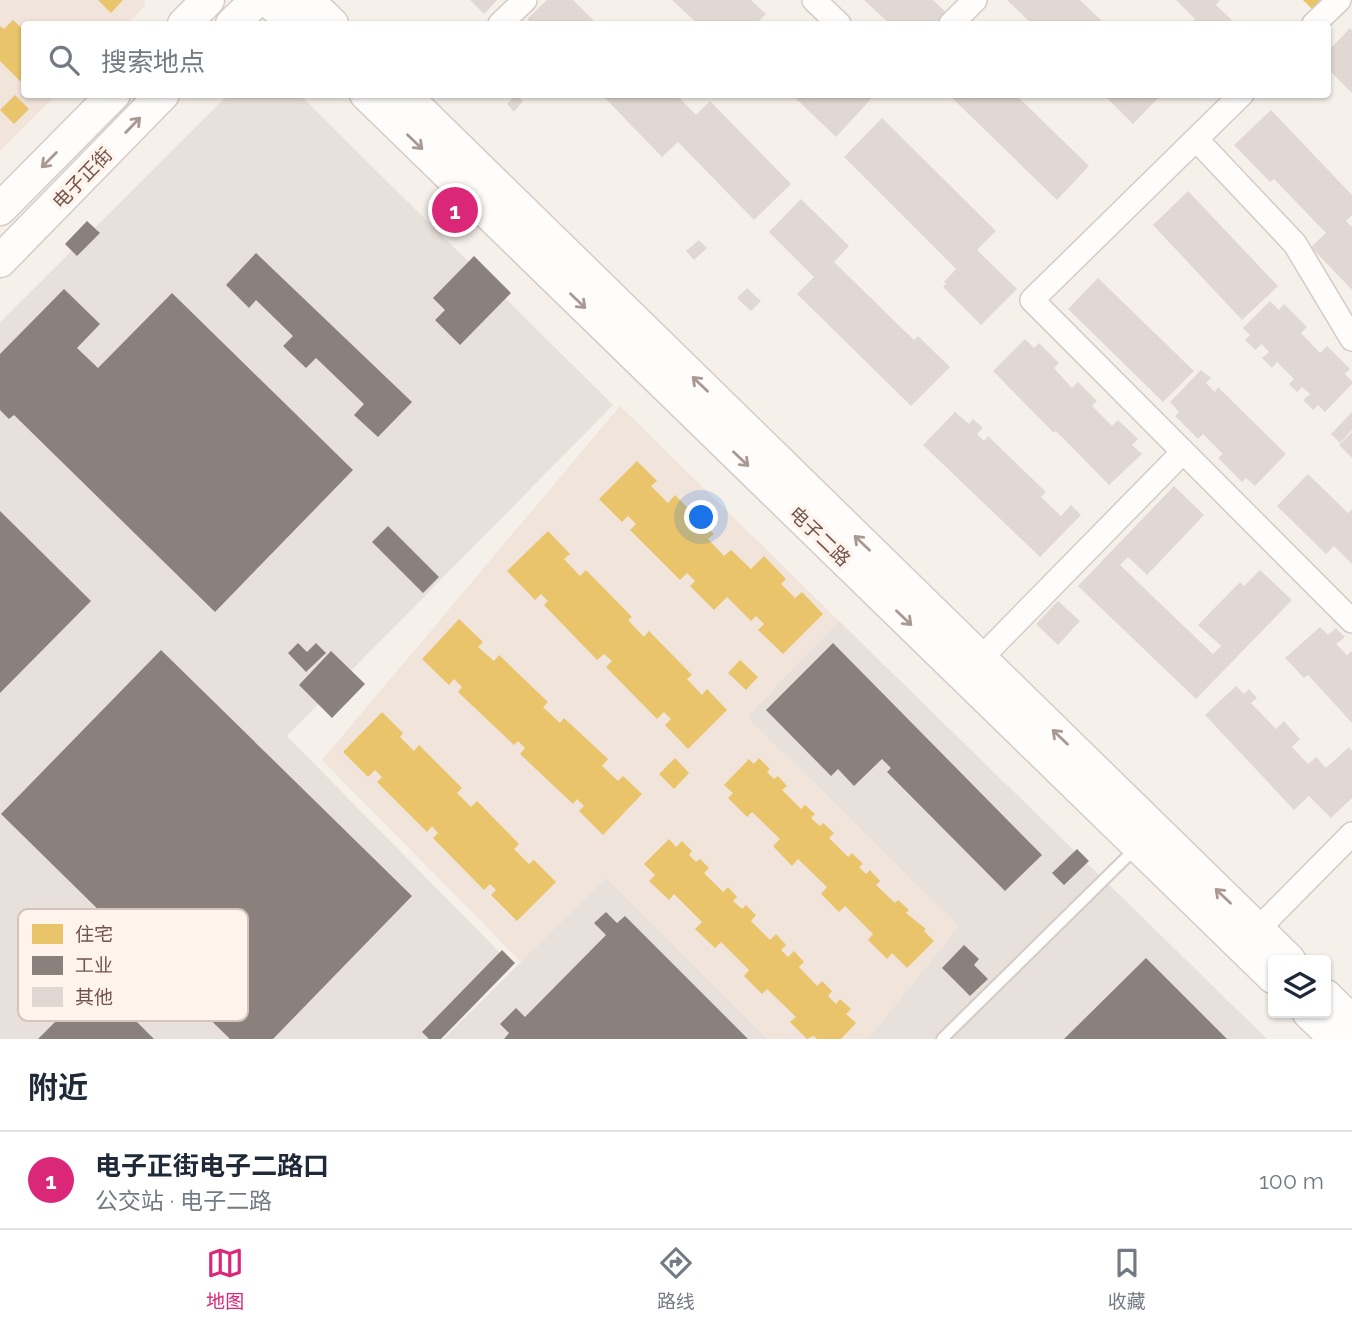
<!DOCTYPE html>
<html lang="zh">
<meta charset="utf-8">
<style>
:root{--surface:#fff;--page:#f6f6f7;--text:#1f2937;--muted:#747a83;--line:#e0e1e3;--accent:#db2777}
body{margin:0;font-family:Raleway,"Noto Sans SC",sans-serif;background:var(--page);color:var(--text)}
.controls{position:absolute;right:21px;bottom:21px;display:grid;overflow:hidden;border-radius:7px;box-shadow:0 2px 5px #0004}
.controls button{width:63px;height:63px;display:grid;place-items:center;padding:0;border:0;border-bottom:2px solid var(--line);background:var(--surface);color:var(--text);font:35px sans-serif}
.you{position:absolute;left:702px;top:518px;width:24px;height:24px;margin:-18px;border:5px solid #fff;border-radius:50%;background:#1a73e8;box-shadow:0 0 0 10px #1a73e833}
.badge{display:grid;place-items:center;width:46px;height:46px;border-radius:50%;background:var(--accent);color:#fff;font-size:23px;font-weight:700}
.pin{position:absolute;translate:-50% -50%;border:4px solid #fff;box-shadow:0 2px 7px #0006}
.list{margin:0;padding:0;list-style:none}
h2{display:flex;justify-content:space-between;align-items:center;height:91px;margin:0;padding:0 28px;font-size:30px}
h2 small{font-size:23px;font-weight:400;color:var(--muted)}
.list li{display:grid;grid-template-columns:46px 1fr auto;gap:21px;align-items:center;box-sizing:border-box;height:98px;padding:0 28px;border-top:2px solid var(--line)}
.list b{display:block;font-size:26px;white-space:nowrap}
.list p{margin:0;font-size:23px;white-space:nowrap;color:var(--muted)}
.list em{font-size:23px;font-style:normal;color:var(--muted)}
.icon{flex:none;width:38px;height:38px;fill:none;stroke:currentColor;stroke-width:2;stroke-linecap:round;stroke-linejoin:round}
.map{position:relative;flex:none;width:1352px;height:1039px;overflow:hidden}
.search{position:absolute;background:var(--surface);box-shadow:0 2px 5px #0004;left:21px;right:21px;top:21px;height:77px;display:flex;align-items:center;gap:18px;box-sizing:border-box;padding:0 24px;border-radius:7px;color:var(--muted);font-size:26px}
.sheet{height:189px;background:var(--surface)}
nav{display:flex;justify-content:space-around;align-items:center;box-sizing:border-box;height:98px;border-top:2px solid var(--line);background:var(--surface);font-size:19px;color:var(--muted)}
nav a{display:grid;justify-items:center;gap:4px}
nav .on{color:var(--accent)}
.map>svg:first-child{display:block}
</style>
<div class="map">
<svg width="1352" height="1039" viewBox="0 0 1352 1039">
<rect width="100%" height="100%" fill="#f6f0eb"/>
<path fill="#f1e4db" d="M0 0H145V6L127 24H24V94L56 95 0 151Z
M620 406 839 621 747 717 959 926 868 1039H768L606 878 522 963 322 760Z"/>
<path fill="#e8e0db" d="M228 95H300L613 405 287 736 510 963 435 1039H0V322Z
M839 621 1267 1039H868L959 926 747 717Z
M606 878 768 1039H443Z"/>
<path fill="#e9c46a" d="M98 0H123L111 13Z
M1303 0H1323L1313 10Z
M13 20 24 30V85L0 61V26L4 29Z
M15 95 29 109 14 124 0 110Z
M637 461 657 481 651 486 668 503 675 495 714 534 708 539 724 556 731 550 751 569 764 556 786 579 781 584 795 598 802 592 823 614 783 654 758 630 764 624 756 616 751 621 727 597 714 610 690 586 695 581 687 573 680 580 630 530 636 524 628 516 622 522 599 499Z
M548 531 570 554 564 559 580 576 586 570 632 617 628 620 644 637 649 631 692 675 687 679 702 695 707 689 727 710 688 749 665 725 671 719 664 712 657 719 606 667 612 661 604 654 597 660 544 605 548 601 541 594 535 600 507 571Z
M459 619 483 642 478 647 494 661 499 655 548 702 543 707 560 723 564 718 608 759 602 766 618 781 623 776 642 794 603 835 579 811 584 806 577 799 573 804 520 754 525 748 518 741 514 745 458 692 462 687 454 679 449 685 422 659Z
M740 660 758 677 746 690 728 673Z
M382 712 403 733 400 737 414 751 419 745 462 788 457 793 471 807 477 801 519 844 514 849 529 864 534 860 556 882 517 921 491 895 496 890 490 884 484 890 433 838 438 833 432 826 427 832 377 782 382 777 375 770 368 777 343 752Z
M675 758 689 773 674 789 659 774Z
M759 758 770 769 767 772 774 779 778 776 787 786 782 790 801 809 805 805 815 814 811 818 820 826 823 823 834 833 829 838 848 857 852 853 863 864 859 867 866 874 870 870 880 881 876 885 895 903 898 900 909 910 906 913 926 929 924 931 934 941 907 968 892 953 887 959 868 940 873 934 845 906 839 912 821 894 827 887 798 859 792 866 773 846 780 839 752 812 747 817 728 798 733 793 724 785 749 759 754 764Z
M669 839 676 847 682 841 692 851 689 855 696 862 700 859 709 868 704 873 723 892 728 887 737 897 733 901 742 909 746 905 756 915 751 921 770 940 776 934 786 945 781 950 788 957 794 951 804 962 799 967 817 986 822 981 832 991 828 996 836 1004 840 999 851 1009 846 1014 856 1023 841 1039H817L814 1036 807 1039 790 1022 796 1017 767 989 762 994 744 976 749 970 721 942 715 948 695 929 702 922 674 894 669 900 649 881 655 875 644 864Z"/>
<path fill="#8a817c" d="M87 221 100 233 77 256 65 244Z
M256 253 412 402 378 437 354 415 364 404 316 358 306 368 283 346 293 336 256 300 249 308 226 285Z
M474 256 511 293 460 345 435 320 445 310 433 298Z
M64 289 100 324 77 348 98 368 172 293 353 470 215 612 14 415 9 419 0 410V354Z
M0 511 91 601 0 693Z
M388 526 439 577 423 593 372 542Z
M298 643 307 652 316 643 326 653 306 672 288 653Z
M833 643 1042 855 1005 891 887 772 891 768 882 759 854 786 838 769 831 776 766 710Z
M161 650 412 896 273 1039H230L1 814Z
M331 651 365 684 332 718 299 685Z
M1077 849 1089 861 1064 885 1052 873Z
M606 912 617 923 625 916 748 1039H504L509 1033 500 1024 516 1008 525 1017 606 935 594 923Z
M964 945 979 959 974 965 988 979 970 996 942 968Z
M502 950 515 963 441 1039H429L422 1032Z
M1146 958 1227 1039H1064Z
M96 981 154 1039H38Z"/>
<path fill="#e2d8d3" d="M470 0H497L484 14Z
M547 0H573L597 24H533L527 19Z
M672 0H751L766 14 759 21 763 24H698Z
M864 0H933L948 14 938 24H890Z
M1007 0H1080L1105 24H1032Z
M1176 0H1220L1216 5 1236 24H1190L1195 19Z
M1350 28 1352 30V93L1328 69V51Z
M516 94 523 101 514 112 507 104Z
M601 94H676L696 115 710 101 791 184 754 220 678 142 662 157Z
M791 94H866L871 99 836 137Z
M948 94H1015L1089 166 1057 200Z
M1103 94H1162L1133 124Z
M1271 110 1352 195V215L1346 221 1352 227V290L1311 247 1326 233 1274 179 1270 182 1234 145Z
M882 118 996 231 977 250 1017 289 981 325 943 287 946 284 944 282 956 269 844 157Z
M1188 191 1278 286 1242 320 1153 225Z
M801 199 849 246 834 262 914 340 918 336 950 367 911 406 797 294 814 277 769 232Z
M699 240 707 248 694 260 686 251Z
M1098 278 1194 371 1163 402 1068 309Z
M747 288 761 301 751 311 737 298Z
M1270 301 1279 310 1284 304 1307 327 1301 333 1320 353 1327 346 1350 369 1345 374 1352 381V384L1325 412 1318 405 1313 410 1303 400 1310 394 1302 387 1297 392 1289 384 1294 379 1277 362 1272 368 1262 358 1269 352 1262 344 1255 350 1245 340 1250 335 1243 328Z
M1025 339 1034 348 1039 343 1059 363 1054 368 1072 388 1078 382 1097 401 1092 406 1112 426 1118 420 1138 439 1132 445 1142 454 1109 485 1056 431 1054 433 993 371Z
M1201 370 1211 378 1206 383 1215 392 1218 387 1286 454 1255 486 1246 478 1242 482 1218 458 1223 454 1203 434 1198 439 1175 416 1179 412 1170 402Z
M955 412 969 424 973 419 983 428 977 434 984 441 988 436 1046 492 1041 497 1061 516 1071 505 1081 515 1040 557 923 445Z
M1352 412V430L1340 443 1331 434Z
M1352 432V458L1339 445Z
M1308 474 1348 513 1352 509V564L1334 546 1326 554 1277 506Z
M1174 486 1204 515 1147 575 1128 557 1120 565 1213 654 1221 646 1198 625 1240 582 1244 586 1260 570 1292 600 1196 699 1078 586Z
M1058 601 1080 621 1058 645 1036 624Z
M1320 627 1328 635 1336 628 1345 637 1336 644 1347 655 1352 651V723L1308 675 1304 678 1285 658Z
M1236 686 1244 694 1249 689 1257 698 1251 703 1276 729 1284 721 1300 739 1292 747 1308 764 1316 757 1326 768 1349 747 1352 751V798L1331 818 1309 796 1294 810 1205 715Z"/>
<g fill="none" stroke-linecap="round" stroke-linejoin="round">
<g stroke="#d4cbc8" stroke-width="14">
<path id="lane" d="M942 1039 1137 847"/>
</g>
<g stroke="#d4cbc8" stroke-width="26">
<path id="street" d="M814 0 839 24
M500 24 525 0
M951 24 975 0
M1314 24 1339 0
M1242 94 1032 300 1352 621
M1196 139 1295 244 1352 339
M980 659 1183 452
M1258 929 1352 834"/>
</g>
<g stroke="#d5cbc8" stroke-width="35">
<path id="secondary" d="M268 0 294 24
M307 0 332 24
M184 24 208 0
M232 24 257 0
M366 94 1273 977
M403 94 1289 960
M0 209 114 94
M0 261 163 94
M1326 996 1352 1022
M1309 1013 1336 1039"/>
</g>
<use href="#lane" stroke="#fefdfc" stroke-width="10"/>
<use href="#street" stroke="#fefdfc" stroke-width="23"/>
<use href="#secondary" stroke="#fefdfc" stroke-width="32"/>
</g>
<defs><path id="oneway-shaft" d="M-6 0H5M1.5-3L5.5 0L1.5 3" fill="none" stroke-width="1.6" stroke-linecap="round" stroke-linejoin="round" transform="scale(1.75)"/></defs>
<g stroke="#aa9892">
<use href="#oneway-shaft" transform="translate(133 125) rotate(-46)"/>
<use href="#oneway-shaft" transform="translate(415 142) rotate(44)"/>
<use href="#oneway-shaft" transform="translate(49 160) rotate(135)"/>
<use href="#oneway-shaft" transform="translate(578 301) rotate(44)"/>
<use href="#oneway-shaft" transform="translate(700 384) rotate(-136)"/>
<use href="#oneway-shaft" transform="translate(741 459) rotate(44)"/>
<use href="#oneway-shaft" transform="translate(862 543) rotate(-136)"/>
<use href="#oneway-shaft" transform="translate(904 618) rotate(44)"/>
<use href="#oneway-shaft" transform="translate(1060 737) rotate(-136)"/>
<use href="#oneway-shaft" transform="translate(1223 896) rotate(-136)"/>
</g>
<g text-anchor="middle" stroke-width="7" stroke-linejoin="round" paint-order="stroke">
<g font-size="19" fill="#72544c" stroke="#fef4ec">
<text transform="translate(82 178) rotate(-46)" y="7">电子正街</text>
<text transform="translate(820 536) rotate(44)" y="7">电子二路</text>
</g>
</g>
<rect x="18" y="909" width="230" height="112" rx="10" fill="#fef4ec" stroke="#d4c4bc" stroke-width="2"/>
<rect x="32" y="924" width="31" height="20" fill="#e9c46a"/>
<rect x="32" y="956" width="31" height="19" fill="#8a817c"/>
<rect x="32" y="987" width="31" height="20" fill="#e2d8d3"/>
<g font-size="19" fill="#72544c">
<text x="75" y="941">住宅</text>
<text x="75" y="972">工业</text>
<text x="75" y="1004">其他</text>
</g>
</svg>
<div class="controls">
<button><svg class="icon" aria-label="layers" viewBox="0 0 24 24"><path d="M12 4l9 5-9 5-9-5zM3 14l9 5 9-5"/></svg></button>
</div>
<div class="you"></div>
<div class="pin badge" style="left:455px;top:210px">1</div>
<div class="search"><svg class="icon" aria-label="search" viewBox="0 0 24 24"><circle cx="10" cy="10" r="6"/><path d="M15 15l6 6"/></svg>搜索地点</div>
</div>
<section class="sheet">
<h2>附近<small></small></h2>
<ul class="list">
<li><span class="badge">1</span><div><b>电子正街电子二路口</b><p>公交站 · 电子二路</p></div><em>100 m</em></li>
</ul>
</section>
<nav>
<a class="on"><svg class="icon" aria-label="map" viewBox="0 0 24 24"><path d="M3 6l6-2 6 2 6-2v14l-6 2-6-2-6 2zM9 4v14M15 6v14"/></svg>地图</a>
<a><svg class="icon" aria-label="directions" viewBox="0 0 24 24"><path d="M12 3l9 9-9 9-9-9zM9 14v-3h6M13 9l2 2-2 2"/></svg>路线</a>
<a><svg class="icon" aria-label="saved" viewBox="0 0 24 24"><path d="M7 4h10v16l-5-4-5 4z"/></svg>收藏</a>
</nav>
